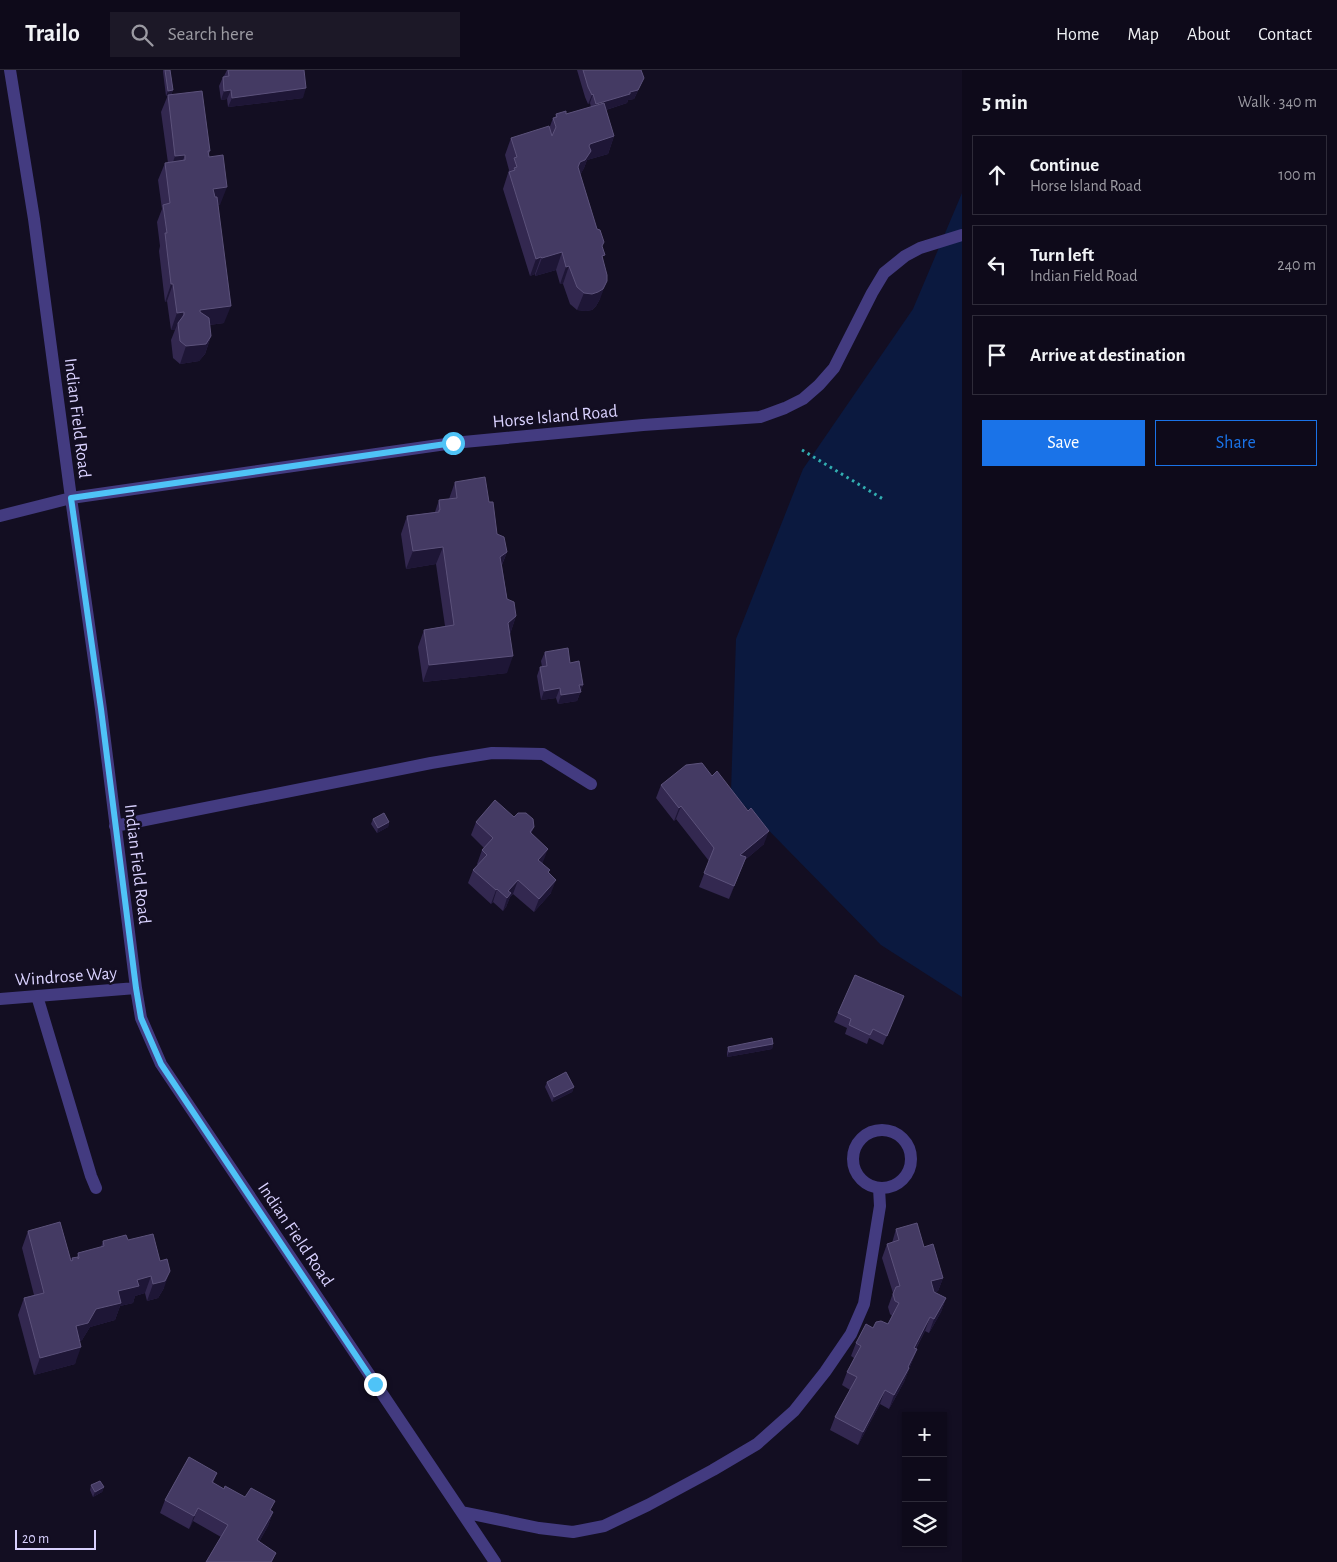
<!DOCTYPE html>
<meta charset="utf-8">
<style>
:root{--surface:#0e0a1a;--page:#1c1827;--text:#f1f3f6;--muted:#9b9aa2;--line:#2e2b39;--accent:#1a73e8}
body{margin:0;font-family:"Alegreya Sans",sans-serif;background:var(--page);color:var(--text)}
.controls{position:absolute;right:15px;bottom:15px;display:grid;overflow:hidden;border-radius:0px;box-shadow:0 1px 4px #0004}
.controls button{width:45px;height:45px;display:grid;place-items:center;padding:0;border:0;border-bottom:1px solid var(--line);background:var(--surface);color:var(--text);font:25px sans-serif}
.scale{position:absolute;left:15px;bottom:12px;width:81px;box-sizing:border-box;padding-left:5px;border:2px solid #d9d1fe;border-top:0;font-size:14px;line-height:18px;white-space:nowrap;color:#d9d1fe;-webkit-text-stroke:4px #130e22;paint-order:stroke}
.stop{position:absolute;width:15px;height:15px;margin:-11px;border:4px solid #4fc3f7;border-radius:50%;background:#fff}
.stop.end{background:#4fc3f7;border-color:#fff;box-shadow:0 1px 5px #0008}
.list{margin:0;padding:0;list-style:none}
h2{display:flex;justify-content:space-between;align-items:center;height:65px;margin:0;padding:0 20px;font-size:21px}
h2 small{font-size:16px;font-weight:400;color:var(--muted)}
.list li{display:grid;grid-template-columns:32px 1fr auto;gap:15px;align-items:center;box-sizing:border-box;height:80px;margin:0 10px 10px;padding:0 10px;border:1px solid var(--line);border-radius:0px}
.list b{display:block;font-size:19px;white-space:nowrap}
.list p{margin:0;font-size:16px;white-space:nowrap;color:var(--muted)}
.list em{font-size:16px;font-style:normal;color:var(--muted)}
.actions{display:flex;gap:10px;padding:15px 20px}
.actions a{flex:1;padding:11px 0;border:1px solid var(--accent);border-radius:0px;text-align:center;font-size:18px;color:var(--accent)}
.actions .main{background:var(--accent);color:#fff}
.icon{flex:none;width:28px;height:28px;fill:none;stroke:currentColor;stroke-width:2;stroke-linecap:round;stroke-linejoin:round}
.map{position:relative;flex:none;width:962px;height:1492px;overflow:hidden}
header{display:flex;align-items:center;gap:30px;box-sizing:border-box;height:70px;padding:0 25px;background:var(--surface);border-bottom:1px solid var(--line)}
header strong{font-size:24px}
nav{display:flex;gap:28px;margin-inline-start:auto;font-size:18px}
.search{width:350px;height:45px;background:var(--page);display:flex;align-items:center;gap:12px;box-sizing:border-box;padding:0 18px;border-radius:0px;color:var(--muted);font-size:19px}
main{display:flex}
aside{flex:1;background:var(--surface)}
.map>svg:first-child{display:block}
</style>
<header>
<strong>Trailo</strong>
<div class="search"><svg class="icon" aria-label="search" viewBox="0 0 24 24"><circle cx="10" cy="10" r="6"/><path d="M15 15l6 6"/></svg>Search here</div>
<nav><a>Home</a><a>Map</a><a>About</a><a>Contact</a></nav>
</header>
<main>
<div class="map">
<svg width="962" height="1492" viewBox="0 0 962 1492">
<rect width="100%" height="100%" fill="#130e22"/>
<path fill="#0b193f" d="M962 123V927L881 875 731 722 736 569 803 399 913 239Z"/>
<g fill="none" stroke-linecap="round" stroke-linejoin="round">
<path stroke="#32aeb1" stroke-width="3" stroke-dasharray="2.5 4" stroke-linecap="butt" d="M802 380 883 429"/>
<path stroke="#433b80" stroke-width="12" d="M10 0 34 149 71 428 101 639 136 918 141 948 161 994 495 1492
M0 446 71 428 453 373 643 355 760 347 785 338 803 329 819 315 834 298 872 223 884 203 905 186 920 178 962 165
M115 756 431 693 492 683 543 684 591 714
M37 926 91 1106 96 1118
M0 929 136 918
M853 1089a29 29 0 1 1 58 0a29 29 0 1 1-58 0Z
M462 1442 539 1458 573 1462 604 1456 648 1435 713 1400 757 1374 794 1341 825 1302 851 1264 864 1234 880 1136 879 1118"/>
</g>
<path fill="#332850" d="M163 0H170L173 20 171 25 210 81 209 84 220 135H218L224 253 209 255 211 266 205 284 199 291 180 294 173 288 171 270 175 260H171L167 231 165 232 159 181 160 176 157 152 162 139 158 110 165 93H168L161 42 168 25 166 26 163 2Z
M227 0H304L303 28 228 37 227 29 221 30 219 16 223 7 224 6Z
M577 0H641L644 8 634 29 628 30 627 33 606 40 614 66 608 84 587 90 584 98 580 105 602 177 603 191 600 229 596 236 592 240 586 241 577 240 570 234 563 214H560L556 200 535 206V204L530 206 503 119 509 100 505 85 511 68 549 59 553 48H555L556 44H566L591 37 590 33 588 34 585 27Z
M455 412 489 432 497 464 507 482 502 495 507 529 516 546 510 564 507 603 423 612 418 577 424 560 445 556 436 494 406 499 401 464 407 446 435 442 439 430 449 429Z
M545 582 570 593 583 615 577 631 558 634 556 628 541 630 537 606 540 597H542L541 591Z
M661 715 764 774 745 790 729 829 699 817 709 791 676 749 674 751 656 728Z
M514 747 534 757 531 764 543 792 542 793 549 803 551 823 534 842 513 824 510 827 506 837 503 841 493 832 491 834 468 813 473 800 478 795 477 794 482 780 484 778 471 765 476 752Z
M373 749 389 752 388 757 377 763 371 754Z
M904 926 883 975 869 968 867 974 845 964 847 958 834 952 838 943Z
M773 974 772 979 727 987V982L728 977Z
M547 1012 574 1017 572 1022 552 1032 545 1017Z
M896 1159 924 1177 943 1208 938 1221 935 1222 946 1228 941 1242 929 1263 925 1261 916 1279H917L904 1312 889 1339 880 1334 858 1375 830 1360 835 1347 850 1320 842 1315 847 1302 854 1288 851 1286 856 1273 873 1258 888 1254 892 1246 890 1244 888 1237 893 1223 882 1188 887 1174 892 1173Z
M28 1161 71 1190 72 1188 77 1187 78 1183 101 1177 103 1171 128 1170 164 1218 158 1228 147 1231 145 1223 135 1226 133 1233 120 1236 115 1250 90 1257 82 1270 80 1271 75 1294 34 1305 18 1245 24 1228 34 1225 22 1178Z
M217 1403 213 1413 224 1419 273 1442 268 1456 259 1472 276 1483 272 1492H206L221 1467 193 1451 189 1459 160 1443 165 1430Z
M91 1415 104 1417 102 1422 93 1427 90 1420Z"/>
<path fill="#1e1636" d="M644 8 634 29 628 30 627 33 593 44 596 34 630 22Z
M306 18 303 28 228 37 232 28Z
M173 20 171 25 166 26 168 21Z
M231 20 227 29 221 30 224 21Z
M593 24 590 33 588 34 592 25Z
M614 66 608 84 587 90 584 98 579 107 578 97 590 74Z
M185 85 178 102 169 104 175 86Z
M227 117 220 135 207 136 213 119Z
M562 182 556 200 535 206 542 188Z
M541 187 535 204 530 206 536 189Z
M569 196 563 214H560L566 197Z
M607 211 600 229 596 236 592 240 586 241 577 240 584 223Z
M171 214H173L167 231 165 232Z
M231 236 224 253 194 257 200 240Z
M184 242 178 257V253L175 260H171L177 243Z
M211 266 205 284 199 291 180 294 186 276Z
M443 477 436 494 406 499 413 481Z
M507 482 500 499V487Z
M516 546 510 564 508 553Z
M513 586 507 603 423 612 429 595Z
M579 615H583L577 631 558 634 561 625Z
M560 618 556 628 541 630 544 621Z
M681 736 676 749 674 751 679 738Z
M389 752 388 757 377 763 378 758Z
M769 761 764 774 745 790 729 829 734 816 740 785Z
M548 779 543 792 533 803 538 790Z
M518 810 513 824 510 827 506 837 503 841 507 828 508 821Z
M556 810 551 823 534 842 539 829Z
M497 819 493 832 491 834 496 820Z
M904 926 901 936 883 975 887 966Z
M773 974 772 979 727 987 729 982Z
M574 1017 572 1022 552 1032 554 1027Z
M170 1201 164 1218 158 1228 147 1231 153 1214Z
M151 1206 145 1223 135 1226 133 1233 120 1236 115 1250 90 1257 82 1270 70 1273 76 1256 118 1221 137 1210Z
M943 1208 938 1221 926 1225 931 1211Z
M946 1228 941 1242 929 1263 934 1249Z
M930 1247 925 1261 909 1291 914 1278Z
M81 1277 75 1294 34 1305 40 1288Z
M917 1279 904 1312 889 1339 894 1325Z
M885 1320 880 1334 858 1375 863 1362Z
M104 1417 102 1422 93 1427 95 1422Z
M198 1438 193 1451 189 1459 194 1446Z
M273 1442 268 1456 252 1484 257 1470Z"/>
<path fill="#443a63" stroke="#5c527b" d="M165 0H170L173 20 168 21Z
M228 0H304L306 18 232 28 231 20 224 21 223 7 229 6Z
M583 0H641L644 8 638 20 630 22V24L596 34 593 24 592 25 588 17Z
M202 21 210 81H208L209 87 223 85 227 117 213 119 215 127H217L231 236 200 240V242L209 248 211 266 206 274 186 276 180 271 178 253 184 245V242L177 243 173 214H171L165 163H167L163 135 170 133 165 93 185 90V85L175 86 168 25Z
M604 33 614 66 590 74 589 76 591 81 585 90 580 92 578 97 597 159 600 160 604 172 602 176 605 185 602 186 607 205V211L603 219 598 222 592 224 584 223 577 217 569 196 566 197 562 182 542 188 541 187 536 189 509 102 515 100 514 98 517 97 514 88 517 87 511 68 549 56 552 66 556 57 553 48 557 47 556 44 566 41V44Z
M485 407 489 432H493L497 464 504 467 507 482 500 487 507 529 514 532 516 546 508 553 513 586 429 595 424 560 454 555 443 477 413 481 407 446 439 442V440H440L439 430 457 428 455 412Z
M568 578 570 593 579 591 583 615H579L581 622 561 625 560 618 544 621 540 597 547 596 545 582Z
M702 693 712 706 717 701 748 741 751 738 769 761 740 785 746 787 734 816 704 803 714 778 681 736 679 738 661 715 686 695Z
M495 730 514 747 518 743H526L533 749 534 757 530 762 548 779 538 790 550 800 548 802 556 810 539 829 518 810 508 821 511 823 507 828 497 819 496 820 473 800 487 785 482 780 493 768 476 752Z
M384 743 389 752 378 758 373 749Z
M855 905 904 926 887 966 873 959 870 965 849 955 851 949 838 943Z
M772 968 773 974 729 982 728 977Z
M566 1002 574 1017 554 1027 547 1012Z
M60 1152 71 1191 73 1190 72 1188 78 1187V1189L79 1188 78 1183 104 1176 103 1171 126 1165 128 1170 153 1164 160 1191 167 1189 170 1201 165 1211 153 1214 151 1206 137 1210 139 1216 118 1221 121 1233 96 1239 88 1253 76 1256 81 1277 40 1288 24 1228 44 1223 28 1161Z
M917 1153 924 1177 933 1174 943 1208 931 1211 934 1222 946 1228 934 1249 930 1247 914 1278 917 1279 908 1297 909 1298 894 1325 885 1320 863 1362 835 1347 857 1307 847 1302 861 1276 856 1273 866 1254 873 1258 876 1252 881 1251 888 1254 899 1233 895 1231 893 1224 896 1217 900 1216 887 1174 899 1170 896 1159Z
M189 1387 217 1403 212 1412 224 1419 225 1416 245 1427 251 1418 275 1431 270 1440 273 1442 257 1470 276 1483 271 1492H206L228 1455 198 1438 194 1446 165 1430Z
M100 1411 104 1417 95 1422 91 1415Z"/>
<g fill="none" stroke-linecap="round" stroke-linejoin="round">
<path stroke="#4fc3f7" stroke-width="6" d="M375 1314 161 994 141 948 136 918 101 639 71 428 453 373"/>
</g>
<g text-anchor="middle" stroke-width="5" stroke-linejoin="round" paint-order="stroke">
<g font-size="18" fill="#d9d1fe" stroke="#130e22">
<text transform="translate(555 346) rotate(-5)" y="6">Horse Island Road</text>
<text transform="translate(78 348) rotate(83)" y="6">Indian Field Road</text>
<text transform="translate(138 794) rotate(83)" y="6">Indian Field Road</text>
<text transform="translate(66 906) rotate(-4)" y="6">Windrose Way</text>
<text transform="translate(296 1164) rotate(56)" y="6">Indian Field Road</text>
</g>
</g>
</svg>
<div class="controls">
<button>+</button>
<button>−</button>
<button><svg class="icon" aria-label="layers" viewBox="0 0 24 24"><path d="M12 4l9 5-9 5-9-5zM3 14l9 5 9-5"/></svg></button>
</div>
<div class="scale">20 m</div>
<div class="stop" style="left:453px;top:373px"></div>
<div class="stop end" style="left:375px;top:1314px"></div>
</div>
<aside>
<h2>5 min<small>Walk · 340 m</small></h2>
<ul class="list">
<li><svg class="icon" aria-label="ahead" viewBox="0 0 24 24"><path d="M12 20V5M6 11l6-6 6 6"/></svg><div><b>Continue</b><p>Horse Island Road</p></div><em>100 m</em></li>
<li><svg class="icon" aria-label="left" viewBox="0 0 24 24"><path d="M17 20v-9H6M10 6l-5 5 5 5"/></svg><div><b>Turn left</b><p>Indian Field Road</p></div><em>240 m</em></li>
<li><svg class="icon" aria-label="arrive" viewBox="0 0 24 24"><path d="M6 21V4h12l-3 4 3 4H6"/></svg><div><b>Arrive at destination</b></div></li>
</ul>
<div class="actions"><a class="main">Save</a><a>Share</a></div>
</aside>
</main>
